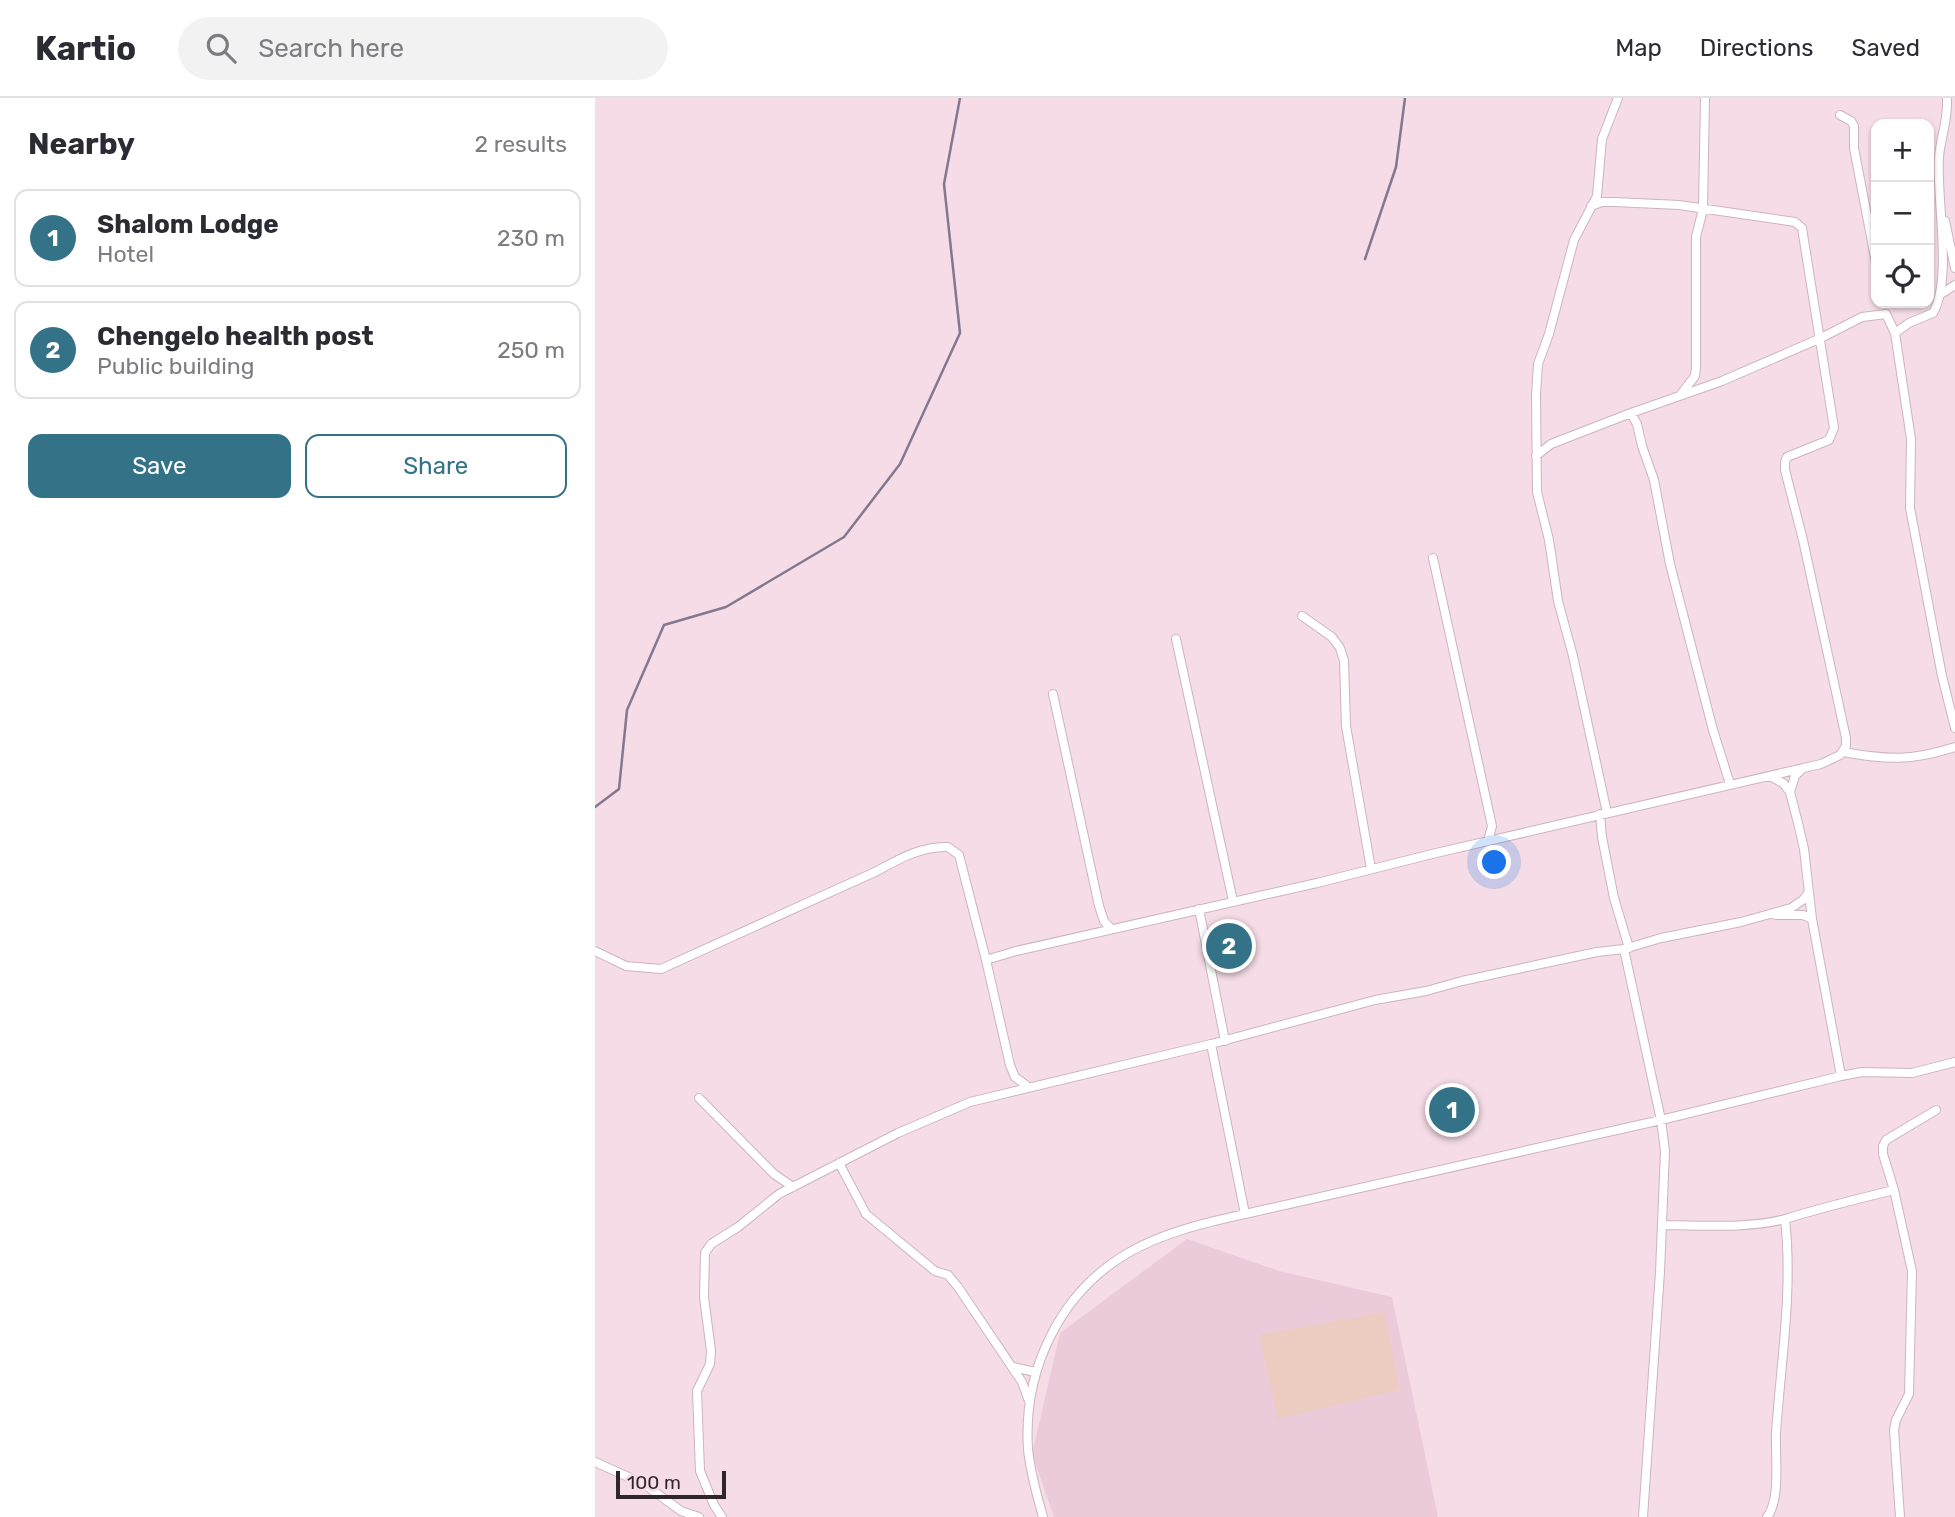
<!DOCTYPE html>
<meta charset="utf-8">
<style>
:root{--surface:#fff;--page:#f2f2f3;--text:#2b2b33;--muted:#7c7c81;--line:#e1e1e2;--accent:#347288}
body{margin:0;font-family:Rubik,sans-serif;background:var(--page);color:var(--text)}
.controls{position:absolute;right:21px;top:21px;display:grid;overflow:hidden;border-radius:14px;box-shadow:0 2px 5px #0004}
.controls button{width:63px;height:63px;display:grid;place-items:center;padding:0;border:0;border-bottom:2px solid var(--line);background:var(--surface);color:var(--text);font:35px sans-serif}
.scale{position:absolute;left:21px;bottom:18px;width:110px;box-sizing:border-box;padding-left:7px;border:4px solid #2f262a;border-top:0;font-size:19px;line-height:24px;white-space:nowrap;color:#2f262a;-webkit-text-stroke:5px #f5dce7;paint-order:stroke}
.you{position:absolute;left:900px;top:765px;width:24px;height:24px;margin:-18px;border:5px solid #fff;border-radius:50%;background:#1a73e8;box-shadow:0 0 0 10px #1a73e833}
.badge{display:grid;place-items:center;width:46px;height:46px;border-radius:50%;background:var(--accent);color:#fff;font-size:23px;font-weight:700}
.pin{position:absolute;translate:-50% -50%;border:4px solid #fff;box-shadow:0 2px 7px #0006}
.list{margin:0;padding:0;list-style:none}
h2{display:flex;justify-content:space-between;align-items:center;height:91px;margin:0;padding:0 28px;font-size:30px}
h2 small{font-size:23px;font-weight:400;color:var(--muted)}
.list li{display:grid;grid-template-columns:46px 1fr auto;gap:21px;align-items:center;box-sizing:border-box;height:98px;margin:0 14px 14px;padding:0 14px;border:2px solid var(--line);border-radius:14px}
.list b{display:block;font-size:26px;white-space:nowrap}
.list p{margin:0;font-size:23px;white-space:nowrap;color:var(--muted)}
.list em{font-size:23px;font-style:normal;color:var(--muted)}
.actions{display:flex;gap:14px;padding:21px 28px}
.actions a{flex:1;padding:16px 0;border:2px solid var(--accent);border-radius:14px;text-align:center;font-size:24px;color:var(--accent)}
.actions .main{background:var(--accent);color:#fff}
.icon{flex:none;width:38px;height:38px;fill:none;stroke:currentColor;stroke-width:2;stroke-linecap:round;stroke-linejoin:round}
.map{position:relative;flex:none;width:1360px;height:1419px;overflow:hidden}
header{display:flex;align-items:center;gap:42px;box-sizing:border-box;height:98px;padding:0 35px;background:var(--surface);border-bottom:2px solid var(--line)}
header strong{font-size:33px}
nav{display:flex;gap:38px;margin-inline-start:auto;font-size:24px}
.search{width:490px;height:63px;background:var(--page);display:flex;align-items:center;gap:18px;box-sizing:border-box;padding:0 24px;border-radius:38px;color:var(--muted);font-size:26px}
main{display:flex}
aside{flex:1;background:var(--surface)}
.map>svg:first-child{display:block}
</style>
<header>
<strong>Kartio</strong>
<div class="search"><svg class="icon" aria-label="search" viewBox="0 0 24 24"><circle cx="10" cy="10" r="6"/><path d="M15 15l6 6"/></svg>Search here</div>
<nav><a>Map</a><a>Directions</a><a>Saved</a></nav>
</header>
<main>
<aside>
<h2>Nearby<small>2 results</small></h2>
<ul class="list">
<li><span class="badge">1</span><div><b>Shalom Lodge</b><p>Hotel</p></div><em>230 m</em></li>
<li><span class="badge">2</span><div><b>Chengelo health post</b><p>Public building</p></div><em>250 m</em></li>
</ul>
<div class="actions"><a class="main">Save</a><a>Share</a></div>
</aside>
<div class="map">
<svg width="1360" height="1419" viewBox="0 0 1360 1419">
<rect width="100%" height="100%" fill="#f5dce7"/>
<path fill="#ebcbda" d="M592 1141 684 1173 797 1199 843 1419H459L437 1356 465 1235Z"/>
<path fill="#ebccc1" d="M789 1214 805 1292 683 1321 664 1237Z"/>
<g fill="none" stroke-linecap="round" stroke-linejoin="round">
<path stroke="#82798f" stroke-width="2.5" d="M770 161 801 69 810 0
M0 709 24 691 32 612 69 527 131 509 249 439 305 366 365 235 349 86 365 0"/>
<g stroke="#ccb5bf" stroke-width="10">
<path id="minor" d="M1352 0C1353 24 1346 37 1344 59 1341 101 1358 180 1338 215L1314 225 1300 235 1316 341 1315 410 1347 578 1360 630
M1245 17 1256 23 1259 28V50L1281 165
M1350 123 1360 170
M1346 196 1360 187
M1086 296 1100 278 1101 269V139L1108 111 1110 0
M1036 315 1042 326 1047 348 1059 382 1075 466 1118 632 1135 686
M941 358 956 346 1036 315 1127 283 1226 240 1267 219 1291 216 1300 235
M838 460 897 728 893 743
M707 518 737 539 745 550 749 563 751 628 776 771
M581 541 638 803
M458 596 504 808 509 823 516 831
M1248 654C1293 662 1316 663 1360 649
M1175 678 1188 685 1195 694 1203 725 1209 751 1217 821 1246 978
M1195 694 1200 678 1208 670
M1012 715 978 558 963 503 954 442 942 394 941 297 943 266 954 236 979 142 1002 98 1007 41 1023 0
M1005 716 1007 739 1019 800 1034 850
M604 811 630 943
M1181 817H1208L1217 821
M1029 851 1066 1022 1070 1053 1065 1174 1048 1419
M0 853 31 868 66 871 280 774C304 761 326 748 353 749L364 757 391 862 415 967 420 979 432 988
M391 862 421 853 722 785 837 756 1226 666 1245 657 1251 648V640L1208 442 1190 372V364L1192 359 1234 342 1239 330 1207 130 1200 124 1084 107 1020 104H1007L996 108
M616 946 650 1116
M104 1000 179 1076 198 1089
M244 1065 271 1116 340 1173 353 1177 363 1189 427 1284 434 1303
M1067 1127C1105 1127 1153 1131 1190 1121 1226 1110 1262 1101 1299 1092
M418 1269 440 1274
M0 1364 49 1386 86 1413 104 1419
M127 1419 119 1407 105 1373 102 1293 115 1266 116 1253 109 1199 110 1155 116 1146 143 1129 184 1096 303 1035 375 1004 616 946 780 902 831 893 867 883 1002 854 1029 851 1066 840 1146 824 1196 810 1208 802 1214 794
M448 1419C442 1398 435 1373 433 1351 428 1273 464 1195 533 1155 569 1134 610 1125 650 1116L1066 1022 1246 978 1267 974 1317 975 1360 964
M1172 1419C1186 1402 1180 1357 1181 1335 1186 1263 1198 1192 1190 1121
M1305 1419 1299 1332 1301 1322 1314 1296 1317 1173 1299 1092 1288 1056V1048L1291 1042 1341 1012"/>
</g>
<use href="#minor" stroke="#fff" stroke-width="8"/>
</g>
</svg>
<div class="controls">
<button>+</button>
<button>−</button>
<button><svg class="icon" aria-label="locate" viewBox="0 0 24 24"><circle cx="12" cy="12" r="6"/><path d="M12 2v4M12 18v4M2 12h4M18 12h4"/></svg></button>
</div>
<div class="scale">100 m</div>
<div class="you"></div>
<div class="pin badge" style="left:857px;top:1012px">1</div>
<div class="pin badge" style="left:634px;top:848px">2</div>
</div>
</main>
